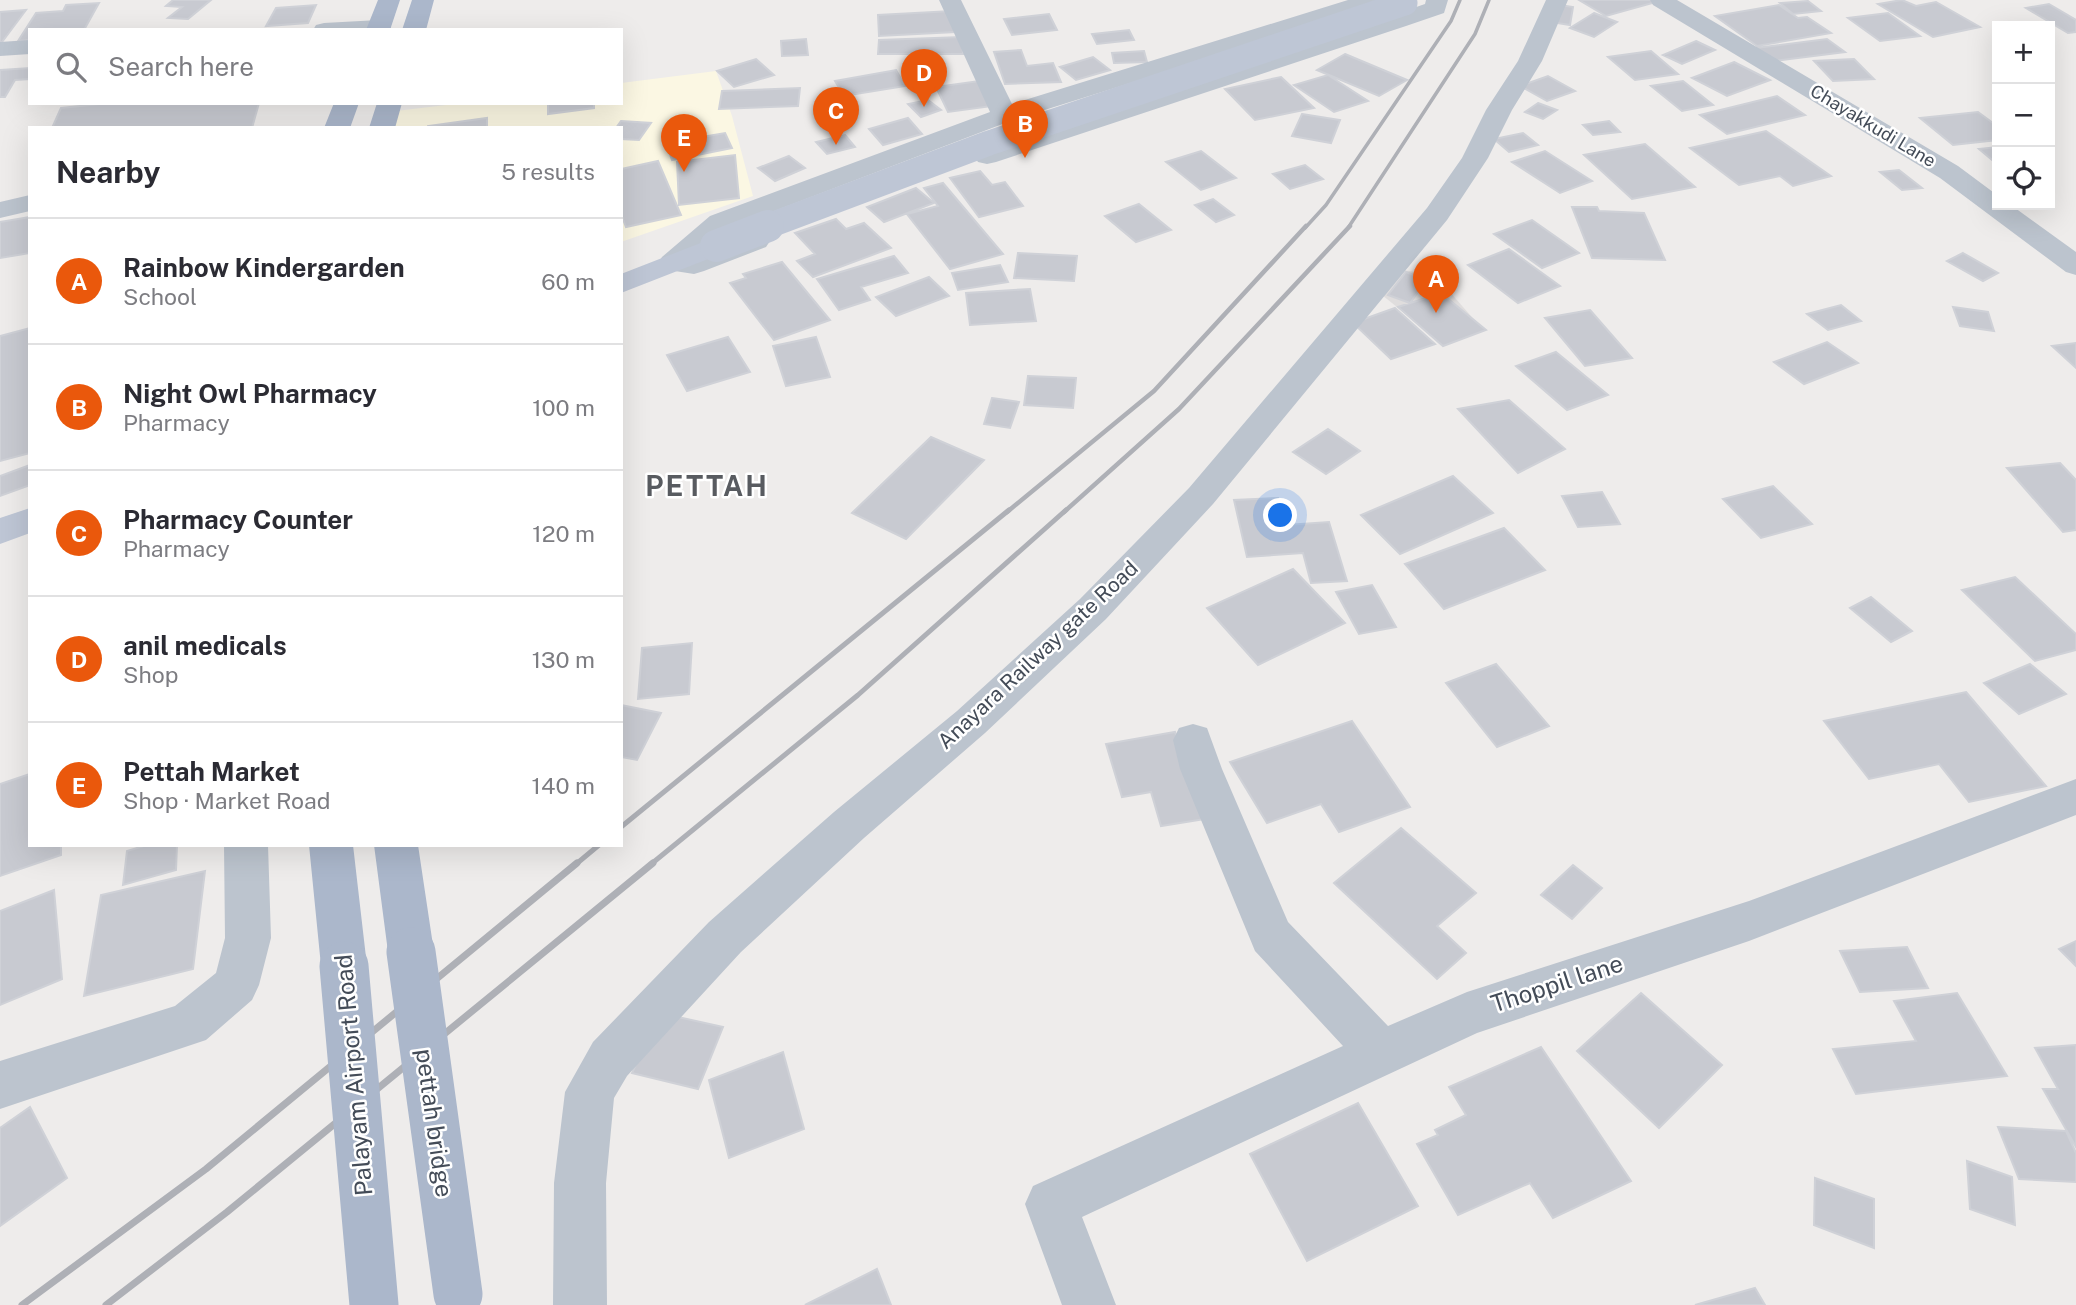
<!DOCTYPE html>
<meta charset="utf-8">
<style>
:root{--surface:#fff;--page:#f2f2f3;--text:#2b2b33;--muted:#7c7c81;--line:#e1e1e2;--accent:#ea580c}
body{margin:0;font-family:"Public Sans",sans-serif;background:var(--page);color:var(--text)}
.controls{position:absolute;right:21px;top:21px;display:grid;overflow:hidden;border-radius:0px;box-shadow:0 7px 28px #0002}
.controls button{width:63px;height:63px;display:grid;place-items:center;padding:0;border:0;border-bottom:2px solid var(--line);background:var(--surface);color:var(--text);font:35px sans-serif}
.you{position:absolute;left:1281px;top:516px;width:24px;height:24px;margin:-18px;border:5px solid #fff;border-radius:50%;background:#1a73e8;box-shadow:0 0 0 10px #1a73e833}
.badge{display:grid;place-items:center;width:46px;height:46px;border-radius:50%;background:var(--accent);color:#fff;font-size:23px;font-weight:700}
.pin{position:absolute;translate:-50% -58px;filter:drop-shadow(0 2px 4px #0008)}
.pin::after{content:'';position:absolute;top:37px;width:24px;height:21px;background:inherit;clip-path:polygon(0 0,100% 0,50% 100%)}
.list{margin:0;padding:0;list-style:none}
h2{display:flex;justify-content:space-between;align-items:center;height:91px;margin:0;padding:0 28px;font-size:30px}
h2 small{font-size:23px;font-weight:400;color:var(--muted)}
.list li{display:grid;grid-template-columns:46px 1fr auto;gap:21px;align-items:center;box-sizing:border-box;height:126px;padding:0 28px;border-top:2px solid var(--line)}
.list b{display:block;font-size:26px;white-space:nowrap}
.list p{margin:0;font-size:23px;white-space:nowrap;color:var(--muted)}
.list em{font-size:23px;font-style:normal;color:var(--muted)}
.icon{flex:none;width:38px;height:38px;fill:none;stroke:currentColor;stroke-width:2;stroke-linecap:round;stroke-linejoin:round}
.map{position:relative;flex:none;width:2076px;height:1305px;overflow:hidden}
.search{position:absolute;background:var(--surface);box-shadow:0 7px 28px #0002;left:28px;top:28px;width:595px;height:77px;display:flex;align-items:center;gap:18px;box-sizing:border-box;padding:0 24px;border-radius:0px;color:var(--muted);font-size:26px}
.panel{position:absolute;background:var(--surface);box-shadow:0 7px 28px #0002;left:28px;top:126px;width:595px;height:721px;border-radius:0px}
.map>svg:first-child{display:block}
</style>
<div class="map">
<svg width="2076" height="1305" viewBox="0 0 2076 1305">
<rect width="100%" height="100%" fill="#eeeceb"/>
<path fill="#fbf7e3" d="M716 71 732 116 753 196 621 242V128H392L396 111 463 103H621V83Z"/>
<path fill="#dfdddd" d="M1403 270 1435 275 1484 331 1442 343 1382 295Z"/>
<path fill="#c8cad1" stroke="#cfd1d7" stroke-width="2" d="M173 0H211L188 19 168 18 182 7 166 6Z
M1579 0H1652L1656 2 1606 16Z
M1902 0 1916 6 1936 2 1980 27 1933 37 1878 4Z
M1808 1 1821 11 1793 14 1780 3Z
M99 3 84 30H30V40L18 41 36 13 63 11 66 5Z
M2049 4 2076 20V32L2068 33 2026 8Z
M316 5 308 23 266 26 276 8Z
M1560 5 1573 7 1570 25 1557 23Z
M1779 5 1798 18 1807 17 1831 33 1757 46 1715 16Z
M26 10 2 42H0V12Z
M952 11 955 32 879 36 878 15Z
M1594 13 1617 22 1594 37 1570 28Z
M1888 13 1920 36 1880 41 1848 18Z
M1049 14 1057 30 1012 35 1004 19Z
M1129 30 1134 40 1097 44 1092 34Z
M962 37 963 54H878L879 40Z
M806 39 808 55 782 56 781 41Z
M1827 39 1845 52 1774 61 1756 48Z
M1696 41 1715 50 1682 64 1663 55Z
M1021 50 1027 66 1053 63 1061 82 1005 84 994 52Z
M1144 51 1147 62 1114 63 1112 53Z
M1651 51 1678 74 1635 80 1608 57Z
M1345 54 1407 80 1379 96 1317 70Z
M1093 57 1110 70 1076 80 1060 67Z
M756 59 774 75 734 87 717 71Z
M1854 59 1874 79 1833 81 1814 61Z
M1734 62 1770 80 1727 96 1692 78Z
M30 68V79L15 80 5 97H0V70Z
M896 70 905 86 844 96 835 81Z
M1328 75 1368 101 1334 112 1294 85Z
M1548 76 1575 91 1547 101 1520 86Z
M1281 77 1314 108 1255 120 1225 89Z
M979 81 992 106 948 112 936 87Z
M1683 81 1713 105 1682 111 1651 86Z
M800 88 798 106 719 109 722 91Z
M1777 96 1805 115 1727 134 1700 115Z
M928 100 941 110 921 117 908 104Z
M109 103H259L252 128H52L61 108Z
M548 103H594V108L548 114Z
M1538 103 1557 110 1543 119 1525 112Z
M835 104 849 119 831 124 816 109Z
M1978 112 1997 126V140L1953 145 1920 118Z
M1302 114 1340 120 1331 143 1292 136Z
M487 118V128H428V126Z
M908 118 922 134 883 145 869 129Z
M621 121 651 123 639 140 621 139V128H616Z
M1609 121 1620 132 1593 135 1583 125Z
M1766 131 1831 176 1793 186 1780 176 1739 185 1690 148Z
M725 133 732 148 672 160 666 143Z
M1523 133 1538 145 1509 152 1494 139Z
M845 135 855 147 827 154 816 142Z
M1645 144 1695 187 1632 199 1584 155Z
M1997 147V164L1979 149Z
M1201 151 1236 178 1201 190 1166 162Z
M1545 151 1592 181 1560 193 1512 162Z
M735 155 739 198 679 205 677 162Z
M789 156 805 168 775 181 758 168Z
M658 161 681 215 626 227 621 214V169Z
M1305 165 1323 179 1290 189 1273 174Z
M1899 170 1922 188 1902 190 1880 172Z
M980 171 992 185 1005 182 1023 206 979 217 950 178Z
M943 183 1003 254 950 269 907 214 938 206 924 188Z
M916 188 934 203 884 222 867 207Z
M1213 199 1234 215 1216 222 1195 205Z
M1139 204 1171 230 1136 242 1105 216Z
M1572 207H1597L1599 211 1644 213 1665 260 1592 258Z
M30 217V253L0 258V222Z
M836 219 846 229 864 223 891 248 813 277 797 261 815 254 795 233Z
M1532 220 1579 253 1542 268 1494 234Z
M1509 249 1560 286 1518 303 1468 265Z
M1018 253 1077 256 1074 281 1014 278Z
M1963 253 1998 273 1983 281 1947 261Z
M894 256 908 273 861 287 870 300 839 310 817 279Z
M782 262 830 320 774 340 730 283 746 278 743 274Z
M1000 265 1008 282 958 290 952 273Z
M1406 272 1427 280 1410 303 1388 295Z
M929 277 949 296 896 316 876 297Z
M1030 289 1036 321 970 325 966 293Z
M1441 293 1486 330 1443 346 1398 307Z
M1841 305 1861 321 1828 330 1807 314Z
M1953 307 1988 312 1994 331 1960 326Z
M1395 308 1435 344 1391 359 1353 323Z
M1590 310 1632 358 1585 366 1545 318Z
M30 328V453L0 461V336Z
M728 337 750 372 687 391 667 355Z
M816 337 830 377 786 386 773 346Z
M1827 342 1858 363 1804 384 1774 362Z
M2076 343V368L2052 346Z
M1556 352 1608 395 1567 410 1516 366Z
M1028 376 1076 378 1073 408 1024 405Z
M992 398 1019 402 1010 428 984 424Z
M1509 400 1565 449 1518 473 1458 409Z
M1328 429 1360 451 1326 474 1293 452Z
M931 437 984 460 906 539 852 513Z
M2060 463 2076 480V530L2063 532 2007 468Z
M30 465V485L0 496V476Z
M1453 476 1493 513 1400 554 1361 515Z
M1773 486 1812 524 1761 538 1723 499Z
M1602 492 1620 524 1578 527 1562 496Z
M1278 498 1286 525 1329 522 1347 581 1311 583 1303 553 1247 557 1234 500Z
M1504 528 1545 570 1444 609 1405 564Z
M1293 569 1345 623 1258 665 1207 608Z
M2015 577 2076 634V650L2035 661 1962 590Z
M1372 585 1396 627 1359 634 1336 592Z
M1871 597 1912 631 1891 642 1850 608Z
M692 643 689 694 638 699 642 648Z
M1496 664 1549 726 1497 747 1446 683Z
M2030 664 2066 694 2019 714 1984 683Z
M1966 692 2046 786 1969 802 1939 764 1869 779 1824 721Z
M621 705 661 713 637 760 621 757Z
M1352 721 1410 807 1339 832 1321 804 1267 823 1230 762Z
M1175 732 1205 819 1161 826 1151 792 1122 797 1106 744Z
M30 774V845H61V855L0 876V784Z
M1401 828 1476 893 1437 926 1466 953 1437 979 1334 883Z
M147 845H177L176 870 123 885 127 851Z
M1573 865 1602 888 1572 919 1541 895Z
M205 871 193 969 84 996 101 895Z
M54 890 62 979 0 1005V911Z
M2076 941V966L2059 949Z
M1907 947 1928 988 1860 992 1840 951Z
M1641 993 1722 1065 1659 1128 1577 1051Z
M1957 993 2007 1076 1856 1094 1833 1049 1916 1041 1894 1001Z
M660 1013 723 1027 698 1089 632 1073Z
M2076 1045V1147L2043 1089H2058L2035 1048Z
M1541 1047 1631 1181 1553 1218 1530 1183 1458 1215 1417 1144 1438 1135 1435 1130 1466 1115 1449 1087Z
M783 1052 804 1129 729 1158 709 1080Z
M1358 1103 1418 1206 1307 1261 1250 1154Z
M30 1107 67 1178 0 1226V1128Z
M1998 1127 2066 1131 2076 1153V1182L2019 1179Z
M1967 1161 2012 1177 2015 1225 1970 1209Z
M1815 1178 1874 1199V1248L1814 1225Z
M877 1269 891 1305H805Z
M1755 1288 1765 1305H1695Z"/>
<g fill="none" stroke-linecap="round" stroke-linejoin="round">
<path fill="#bcc4ce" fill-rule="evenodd" d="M939 0H961L1012 104 1348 0H1382L1379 5 1013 120 730 228 702 252 746 235 756 232 766 235 770 241 766 247 704 271 694 274 662 269 658 263 662 257 710 216 990 112Z
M1426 0H1448L1444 13 1406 26 996 162 987 164 978 162 974 156 978 150 1390 16 1425 4Z
M1546 0H1568L1542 61 1512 110 1488 158 1447 220 1213 504 1106 619 985 733 864 838 741 952 627 1076 614 1098 606 1183 607 1305H553L554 1183 565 1092 593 1042 709 922 834 812 957 711 1080 599 1189 488 1427 208 1462 158 1486 110 1518 61Z
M1650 0H1677L1958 166 1997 195V205H2011L2076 252V275L2066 272 1940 178 1653 5Z
M379 20 387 22 391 27 389 30H313L316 25 324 23Z
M30 40V54L0 56V42Z
M30 195V211L0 218V202Z
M1193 724 1207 728 1222 769 1288 922 1388 1026 1467 992 1749 901 2076 779V815L1749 941 1477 1033 1082 1217 1116 1305H1062L1025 1204 1033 1186 1343 1046 1255 951 1180 769 1173 740 1179 728Z
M224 845H268L271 938 259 985 252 1000 206 1040 0 1109V1061L175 1006 216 973 225 938Z"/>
<path fill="#bec6d5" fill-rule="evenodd" d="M716 237 726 240 730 246 726 252 621 293V274Z
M30 508V533L0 544V518Z"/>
<path fill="#abb7cb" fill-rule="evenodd" d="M378 0H400L390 30H366Z
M412 0H434L426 30H402Z
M334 103H359L350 128H324Z
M377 103H402L395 128H369Z
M309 845H353L367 966 360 981 344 987 328 981 321 966Z
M374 845H418L434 952 427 967 411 973 395 967 388 952Z"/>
<path stroke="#aeb0b6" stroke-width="3.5" d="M1305 228 1326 205 1451 21 1460 0
M1348 228 1475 34 1489 0"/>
<path stroke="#aeb0b6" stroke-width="4.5" d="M1007 512 1154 391 1306 226
M1064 512 1179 409 1350 226"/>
<path stroke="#aeb0b6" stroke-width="5" d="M621 827 1009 510
M575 865 599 845
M650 865 858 695 1066 510"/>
<path stroke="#aeb0b6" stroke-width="7" d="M22 1305 206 1169 577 863
M106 1305 227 1212 653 863"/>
<path stroke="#bec6d5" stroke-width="25" d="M763 228 989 143 1405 3"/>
<path stroke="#bec6d5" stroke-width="32" d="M716 246 768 226"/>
<path stroke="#abb7cb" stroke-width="49" d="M411 952 458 1294
M344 966 374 1305"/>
</g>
<g text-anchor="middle" stroke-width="5" stroke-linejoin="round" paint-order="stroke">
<g font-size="18" fill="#444c58" stroke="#fff">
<text transform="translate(1873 126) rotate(31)" y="6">Chayakkudi Lane</text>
</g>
<g font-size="21" fill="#444c58" stroke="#fff">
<text transform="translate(1038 655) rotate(-43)" y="7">Anayara Railway gate Road</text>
</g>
<g font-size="24" fill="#444c58" stroke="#fff">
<text transform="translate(1557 984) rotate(-18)" y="8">Thoppil lane</text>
<text transform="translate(354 1075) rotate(-95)" y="8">Palayam Airport Road</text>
<text transform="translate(434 1123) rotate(82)" y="8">pettah bridge</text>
</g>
<g font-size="28" font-weight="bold" letter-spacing="2" fill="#585b60" stroke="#fff">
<text x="707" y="496">PETTAH</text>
</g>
</g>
</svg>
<div class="controls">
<button>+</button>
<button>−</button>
<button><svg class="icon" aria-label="locate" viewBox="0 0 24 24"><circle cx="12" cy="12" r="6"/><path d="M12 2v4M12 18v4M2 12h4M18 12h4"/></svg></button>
</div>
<div class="you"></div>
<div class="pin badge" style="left:1436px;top:313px">A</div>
<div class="pin badge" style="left:1025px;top:158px">B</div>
<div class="pin badge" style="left:836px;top:145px">C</div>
<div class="pin badge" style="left:924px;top:107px">D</div>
<div class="pin badge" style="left:684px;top:172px">E</div>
<div class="search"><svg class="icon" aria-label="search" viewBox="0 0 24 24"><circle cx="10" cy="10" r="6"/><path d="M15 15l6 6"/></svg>Search here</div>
<section class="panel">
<h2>Nearby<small>5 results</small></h2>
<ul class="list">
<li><span class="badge">A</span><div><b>Rainbow Kindergarden</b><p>School</p></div><em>60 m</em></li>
<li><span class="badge">B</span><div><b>Night Owl Pharmacy</b><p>Pharmacy</p></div><em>100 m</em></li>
<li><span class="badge">C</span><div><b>Pharmacy Counter</b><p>Pharmacy</p></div><em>120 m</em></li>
<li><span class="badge">D</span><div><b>anil medicals</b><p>Shop</p></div><em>130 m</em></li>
<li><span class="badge">E</span><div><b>Pettah Market</b><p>Shop · Market Road</p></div><em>140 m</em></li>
</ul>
</section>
</div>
